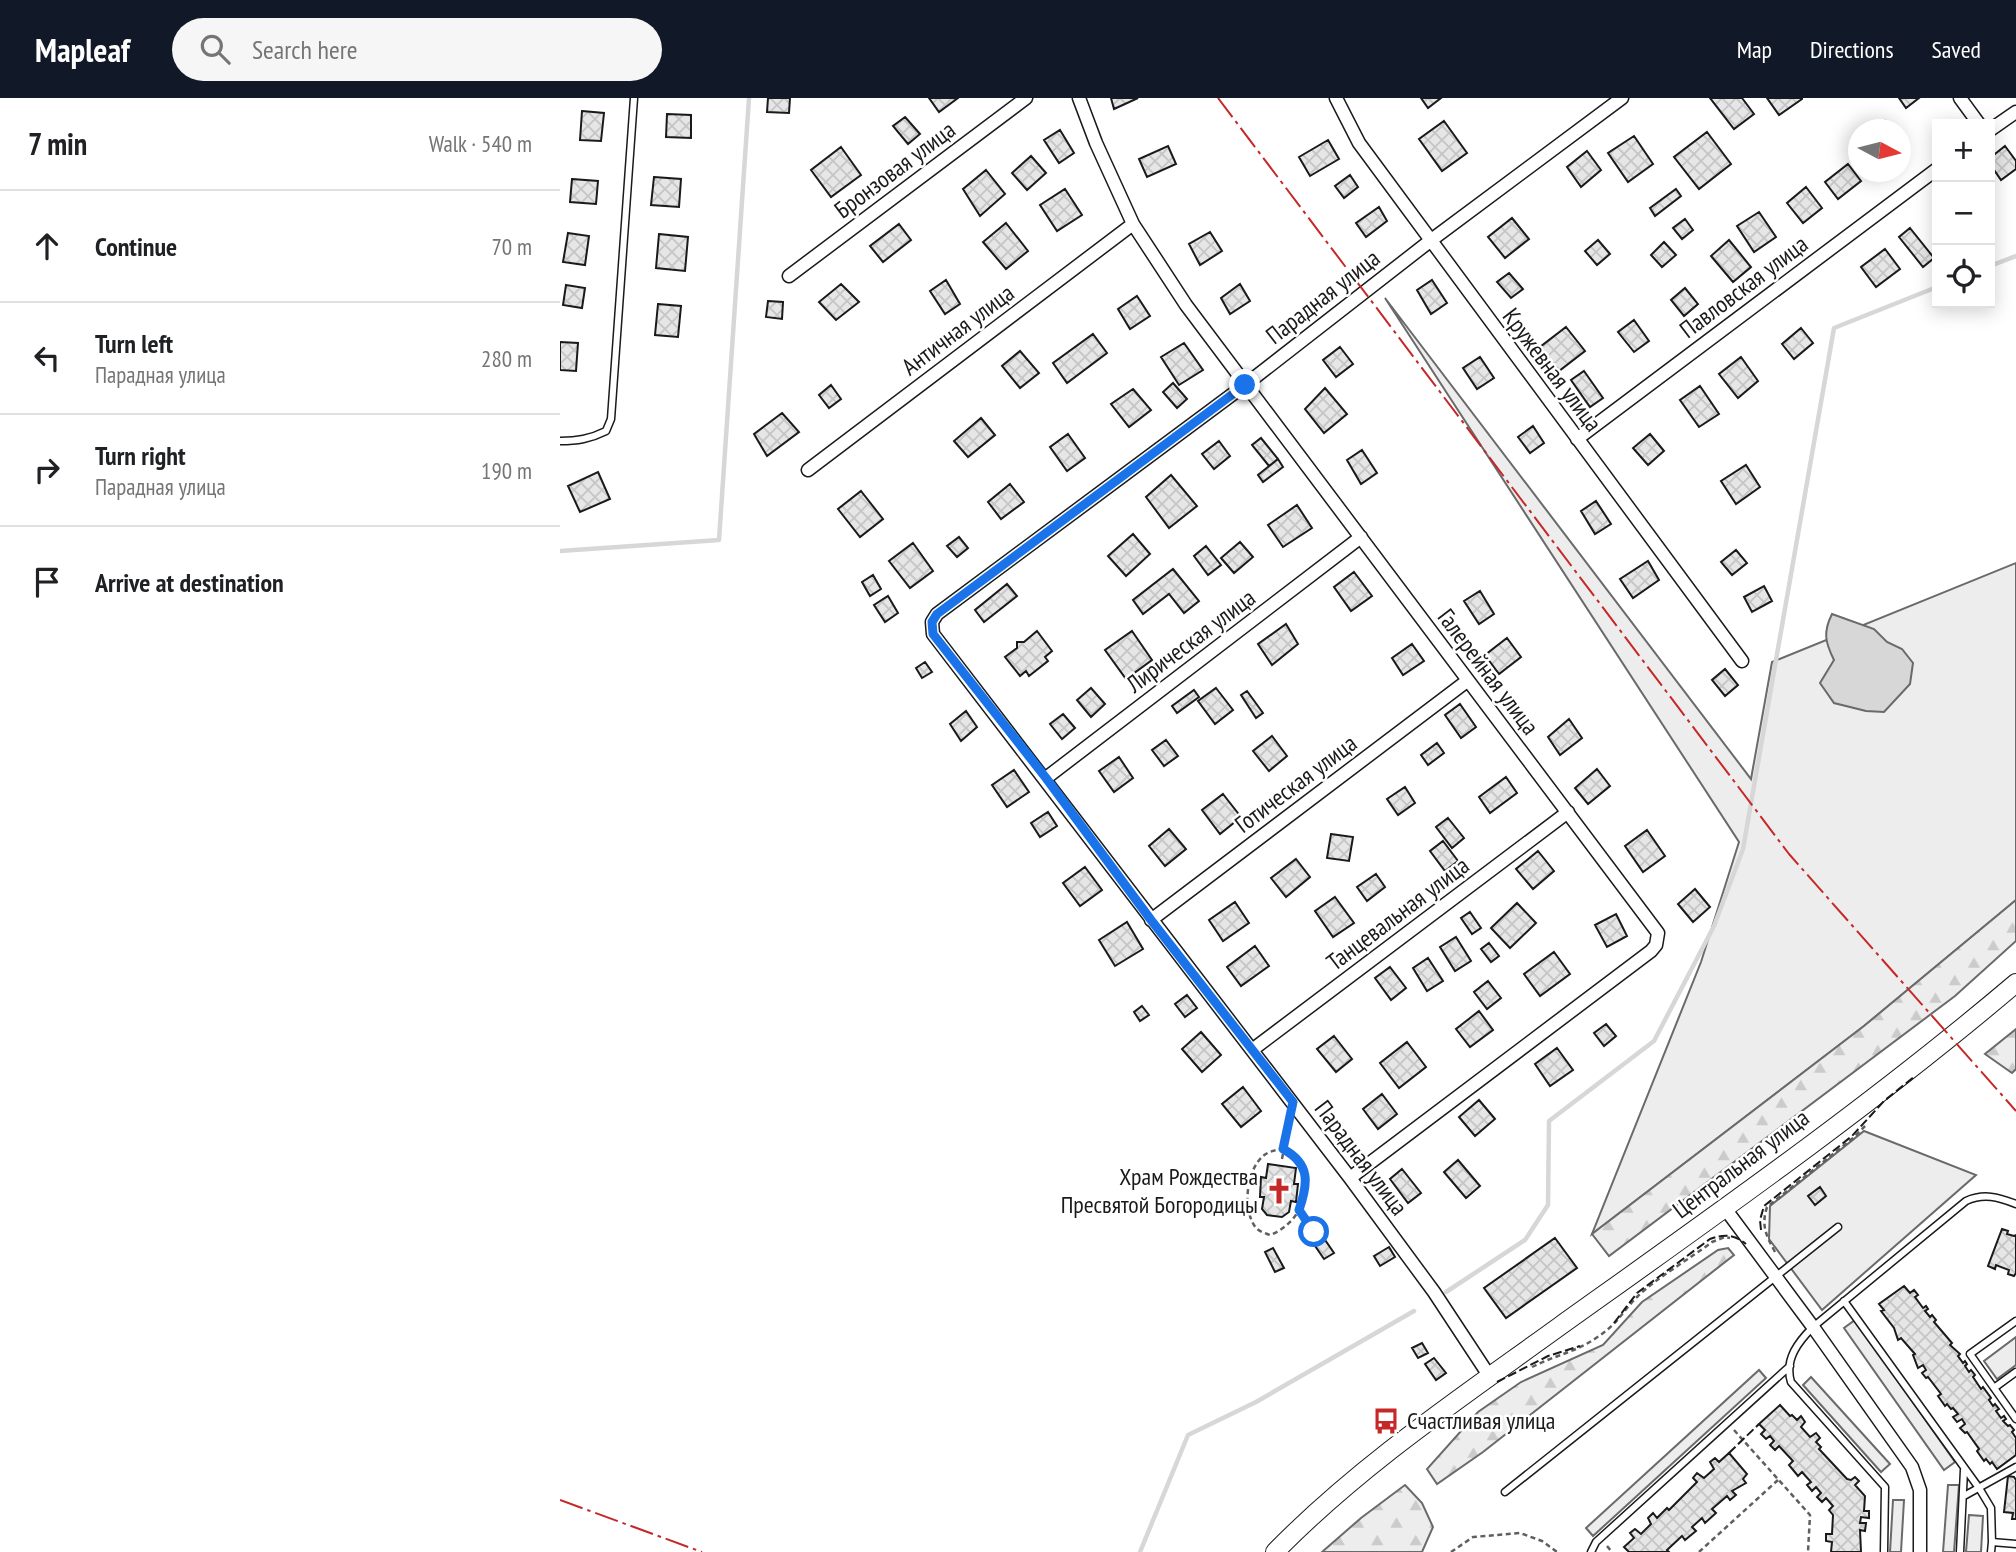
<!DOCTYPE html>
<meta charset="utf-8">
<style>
:root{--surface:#fff;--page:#f6f6f6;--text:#202124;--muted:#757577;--line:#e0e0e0;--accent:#111827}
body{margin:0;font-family:"PT Sans Narrow",sans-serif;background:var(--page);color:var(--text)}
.controls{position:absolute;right:21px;top:21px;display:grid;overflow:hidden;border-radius:0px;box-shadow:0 4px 18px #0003}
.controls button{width:63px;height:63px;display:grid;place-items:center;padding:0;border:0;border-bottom:2px solid var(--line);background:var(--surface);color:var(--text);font:35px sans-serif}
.compass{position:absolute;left:1288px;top:21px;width:63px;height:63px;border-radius:50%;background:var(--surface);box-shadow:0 4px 18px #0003;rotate:97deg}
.stop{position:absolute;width:21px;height:21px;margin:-16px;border:5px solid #1a73e8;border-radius:50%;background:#fff}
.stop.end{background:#1a73e8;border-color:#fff;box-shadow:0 2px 7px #0008}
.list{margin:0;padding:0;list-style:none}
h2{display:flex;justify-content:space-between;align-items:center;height:91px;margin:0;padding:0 28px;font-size:30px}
h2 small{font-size:23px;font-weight:400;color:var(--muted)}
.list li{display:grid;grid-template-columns:46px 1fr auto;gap:21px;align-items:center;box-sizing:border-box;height:112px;padding:0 28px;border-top:2px solid var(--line)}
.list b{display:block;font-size:26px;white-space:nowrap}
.list p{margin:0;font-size:23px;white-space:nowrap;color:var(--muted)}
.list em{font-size:23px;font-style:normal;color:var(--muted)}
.icon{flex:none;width:38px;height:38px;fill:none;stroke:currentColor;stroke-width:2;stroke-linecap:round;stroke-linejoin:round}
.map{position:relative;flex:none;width:1456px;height:1454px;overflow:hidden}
header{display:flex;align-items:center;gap:42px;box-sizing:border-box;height:98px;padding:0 35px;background:var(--accent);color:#fff}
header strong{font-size:33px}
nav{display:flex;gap:38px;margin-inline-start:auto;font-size:24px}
.search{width:490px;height:63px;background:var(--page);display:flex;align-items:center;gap:18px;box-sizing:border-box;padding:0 24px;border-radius:38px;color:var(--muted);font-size:26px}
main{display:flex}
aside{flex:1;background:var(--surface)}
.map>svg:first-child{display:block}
</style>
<header>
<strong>Mapleaf</strong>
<div class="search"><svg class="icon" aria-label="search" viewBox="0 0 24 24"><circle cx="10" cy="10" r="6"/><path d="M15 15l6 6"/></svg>Search here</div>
<nav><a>Map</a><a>Directions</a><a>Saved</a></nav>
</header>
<main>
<aside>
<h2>7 min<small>Walk · 540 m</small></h2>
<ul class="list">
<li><svg class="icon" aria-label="ahead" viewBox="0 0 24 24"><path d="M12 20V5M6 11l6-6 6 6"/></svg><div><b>Continue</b></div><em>70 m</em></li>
<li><svg class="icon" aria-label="left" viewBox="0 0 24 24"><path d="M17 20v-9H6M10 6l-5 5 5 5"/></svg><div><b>Turn left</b><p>Парадная улица</p></div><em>280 m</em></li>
<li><svg class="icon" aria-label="right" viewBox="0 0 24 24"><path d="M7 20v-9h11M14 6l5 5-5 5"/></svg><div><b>Turn right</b><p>Парадная улица</p></div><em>190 m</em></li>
<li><svg class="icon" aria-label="arrive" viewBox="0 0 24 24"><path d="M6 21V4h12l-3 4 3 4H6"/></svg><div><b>Arrive at destination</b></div></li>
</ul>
</aside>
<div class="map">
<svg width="1456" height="1454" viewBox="0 0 1456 1454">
<defs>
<pattern id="forest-firs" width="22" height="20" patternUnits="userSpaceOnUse" patternTransform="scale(1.75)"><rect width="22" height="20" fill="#ededed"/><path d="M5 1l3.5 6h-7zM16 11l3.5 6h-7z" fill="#cbcbcb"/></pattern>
<pattern id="building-cross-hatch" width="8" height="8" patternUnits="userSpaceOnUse" patternTransform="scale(1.75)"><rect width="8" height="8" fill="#e6e6e6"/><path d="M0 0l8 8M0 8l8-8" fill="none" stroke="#c5c5c5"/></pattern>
</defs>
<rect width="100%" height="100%" fill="#fff"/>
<path fill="#ededed" stroke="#6a6a6a" stroke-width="2" d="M825 200 1191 681 1212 564 1456 465V802L1304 928 1032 1136 1141 864 1179 744Z
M1304 1033 1416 1077 1262 1212 1209 1141 1210 1108Z
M1295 1222 1395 1364 1384 1372 1284 1230Z
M1456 1239V1267L1437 1281 1424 1263Z
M1199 1272 1206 1280 1033 1438 1026 1430Z
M1251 1279 1330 1366 1321 1374 1243 1287Z
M1388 1387H1399L1394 1454H1383Z
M1333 1402H1344L1341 1454H1330Z
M1409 1417 1423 1418 1421 1454H1406Z"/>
<path fill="url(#forest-firs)" stroke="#6a6a6a" stroke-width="2" d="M1456 802V843L1395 898 1049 1158 1032 1136 1304 928Z
M1456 931V971L1452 975 1425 956Z
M1168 1150 1174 1157 923 1354 877 1386 867 1371 918 1314 961 1284 1043 1247 1082 1204 1158 1152Z
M845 1387 862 1405 873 1429 862 1454H762L801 1420Z"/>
<path fill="#d7d7d7" stroke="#6a6a6a" stroke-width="2" d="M1272 516 1314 531 1327 544 1342 551 1353 565 1350 586 1324 614 1306 613 1274 605 1260 585 1274 562C1265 544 1263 534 1272 516Z"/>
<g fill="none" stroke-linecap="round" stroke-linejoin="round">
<path stroke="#d7d7d7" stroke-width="4.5" d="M1430 168 1456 158
M0 453 159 442 189 0
M886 1194 965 1142 988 1107 989 1023 1094 943 1154 828 1183 751 1274 230 1377 189
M580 1454 628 1337 696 1304 854 1213"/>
</g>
<path fill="url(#building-cross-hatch)" stroke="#1a1a1a" stroke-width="2" d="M208 0H230L229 15 207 14Z
M369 0H398L379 14Z
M551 0H578L554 11Z
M861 0H881L868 10Z
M1150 0H1182L1194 16 1174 31Z
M1207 0H1242V1L1219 17Z
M1339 0H1359L1346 10Z
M22 13 44 15 41 43 20 42Z
M107 16 131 17V40L106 39Z
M345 19 360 36 348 46 333 28Z
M884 23 907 55 882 73 859 41Z
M1325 23 1331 32H1314Z
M500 32 514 55 499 65 484 42Z
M1147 34 1171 66 1139 91 1114 59Z
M1074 38 1093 66 1068 84 1048 55Z
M768 42 779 61 750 78 739 59Z
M608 48 616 66 587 79 579 61Z
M1445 48 1456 63V71L1441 82 1430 66V60Z
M281 49 301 77 271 99 251 72Z
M1027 53 1041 72 1021 89 1007 69Z
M471 58 486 75 467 92 452 75Z
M1288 66 1301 83 1278 101 1265 84Z
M426 72 445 96 420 118 403 91Z
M790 77 798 89 784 100 775 88Z
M94 79 121 81 119 109 91 107Z
M12 81 38 83 36 106 10 104Z
M1246 89 1262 110 1243 125 1227 105Z
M505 91 522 117 497 133 480 107Z
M1116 91 1121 98 1095 118 1090 110Z
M819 109 827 123 806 139 796 125Z
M1199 114 1216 139 1194 154 1177 128Z
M952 120 969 141 945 160 928 139Z
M1125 121 1133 132 1122 141 1113 130Z
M446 125 468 153 446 171 423 144Z
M339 126 351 142 323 164 310 148Z
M1350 130 1374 160 1363 169 1339 139Z
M650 134 662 153 640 167 629 146Z
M8 135 29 138 25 167 3 164Z
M99 136 128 139 125 173 96 170Z
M1038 142 1050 156 1037 167 1025 153Z
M1169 142 1191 169 1173 184 1151 158Z
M1104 144 1116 157 1102 169 1091 157Z
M1325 151 1340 171 1316 189 1301 169Z
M949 175 963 191 951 200 937 184Z
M386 182 400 206 385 216 370 193Z
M872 182 887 205 871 216 857 192Z
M281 186 299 204 276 222 259 204Z
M680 186 690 203 670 216 661 200Z
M6 187 25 190 22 210 3 207Z
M1125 190 1138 206 1124 218 1111 202Z
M577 198 590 218 570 231 558 211Z
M208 203 223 204 222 221 206 219Z
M98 206 121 208 118 239 95 237Z
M1074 222 1089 243 1074 254 1058 234Z
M1006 229 1025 253 999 273 980 249Z
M1241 230 1253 245 1234 261 1222 246Z
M533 236 547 255 507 285 493 265Z
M0 244 18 245 16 273 0 272Z
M624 245 643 272 619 287 601 259Z
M780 249 793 266 776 279 763 262Z
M460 253 479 275 460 290 442 268Z
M920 259 934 280 917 291 903 270Z
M1181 259 1198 283 1178 300 1159 276Z
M1024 273 1043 300 1030 309 1011 282Z
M613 285 627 301 617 310 603 294Z
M271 287 281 301 269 310 259 297Z
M1140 288 1159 316 1139 329 1120 302Z
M765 290 787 316 764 335 745 311Z
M573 291 591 312 569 329 551 306Z
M222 315 239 334 207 358 194 336Z
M421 320 435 337 408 359 394 343Z
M973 328 984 345 970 355 958 339Z
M508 336 525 360 507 373 490 349Z
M1090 336 1104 353 1088 367 1073 350Z
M701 340 718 361 709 368 692 347Z
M659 343 670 358 654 371 642 356Z
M802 352 817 375 801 386 787 362Z
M718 361 723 369 703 384 698 377Z
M1186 367 1200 389 1176 406 1161 383Z
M38 374 50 401 20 414 8 388Z
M611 377 637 408 609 430 586 399Z
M450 386 464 404 441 421 428 404Z
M301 393 323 421 300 439 278 411Z
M1036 403 1051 426 1035 436 1021 413Z
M737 407 752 430 723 449 708 427Z
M573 436 590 456 566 478 548 458Z
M399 439 408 450 397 459 387 448Z
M680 444 693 459 674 475 661 460Z
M353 445 373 473 350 490 329 463Z
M646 448 661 467 648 477 634 458Z
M1176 452 1187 465 1172 477 1161 464Z
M1088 463 1099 482 1073 500 1060 481Z
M613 471 639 503 624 515 609 496 583 516 573 502Z
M794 474 812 498 791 513 774 489Z
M313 477 321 491 310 498 302 484Z
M447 486 457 498 424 524 415 512Z
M1204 488 1212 503 1192 514 1184 499Z
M920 493 934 516 919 526 904 503Z
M328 498 338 515 325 524 314 507Z
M726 526 738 546 712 567 698 546Z
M477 533 492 553 485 559 488 563 469 578 466 573 460 578 445 559 457 550V544H464Z
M572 533 592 562 566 581 545 552Z
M947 540 961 559 939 576 925 557Z
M852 546 864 563 843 577 832 560Z
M365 564 372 574 362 580 356 570Z
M1165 571 1178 587 1165 598 1152 582Z
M531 590 545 606 531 619 517 602Z
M656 590 673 612 655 626 638 603Z
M634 592 639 599 617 615 612 608Z
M687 593 703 615 696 620 681 597Z
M900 606 916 629 901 640 885 617Z
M406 613 417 629 401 643 390 626Z
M503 616 515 630 502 641 490 626Z
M1009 621 1022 640 1000 657 988 639Z
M712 638 727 658 709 673 693 653Z
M606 642 618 658 604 668 592 652Z
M877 645 884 655 868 667 861 657Z
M559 659 573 680 554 694 539 673Z
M1037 671 1050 688 1028 706 1015 690Z
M454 672 469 694 447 709 432 687Z
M946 679 957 695 930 715 919 699Z
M845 689 855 705 838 717 827 701Z
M663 696 681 719 660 736 642 712Z
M488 714 497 728 480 739 471 725Z
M888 720 904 740 892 750 876 729Z
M609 731 626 751 605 768 589 748Z
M1087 732 1105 758 1083 774 1065 748Z
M771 736 793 739 789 763 767 760Z
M883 743 898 763 885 773 870 753Z
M978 753 994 773 973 791 956 771Z
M736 761 750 779 726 799 711 780Z
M525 769 542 792 520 808 503 785Z
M816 776 825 789 807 803 797 789Z
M1135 791 1150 809 1133 824 1118 806Z
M775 799 794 825 773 839 755 813Z
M675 804 689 825 663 843 649 822Z
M957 805 976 825 950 850 931 830Z
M910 814 921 830 912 836 901 820Z
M1056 816 1067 838 1047 849 1035 827Z
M567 824 583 851 555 868 539 842Z
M896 839 911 863 895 873 880 849Z
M929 845 939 858 931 864 921 851Z
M695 848 709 868 681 888 667 869Z
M994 854 1010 876 980 898 964 876Z
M868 860 883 883 867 893 853 870Z
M830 869 846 890 831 902 815 880Z
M928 883 941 900 927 911 914 894Z
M627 897 637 910 625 919 615 906Z
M582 908 589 917 580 923 574 914Z
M919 913 933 932 910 949 896 931Z
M1046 926 1056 938 1044 948 1034 935Z
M641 934 661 957 642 974 622 951Z
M774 938 792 961 776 974 757 951Z
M847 944 866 969 839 990 820 965Z
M997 950 1013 972 990 988 975 966Z
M683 989 701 1013 681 1029 662 1006Z
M822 996 837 1016 818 1031 803 1011Z
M919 1002 935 1021 915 1038 899 1019Z
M898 1062 920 1088 906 1100 884 1074Z
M708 1066 736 1070 734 1086H738L736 1104 731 1103 729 1114 722 1119 707 1117 702 1111 704 1099H700L701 1079 706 1080Z
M842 1071 861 1095 848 1105 830 1081Z
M1260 1089 1266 1098 1255 1107 1248 1098Z
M1442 1131 1448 1133 1447 1136 1454 1138 1456 1137V1175L1454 1178 1448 1176 1449 1172 1436 1167 1435 1171 1428 1168Z
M761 1136 774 1155 764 1161 751 1142Z
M995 1140 1017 1170 946 1220 924 1190Z
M829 1149 835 1159 820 1168 814 1158Z
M713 1150 724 1170 715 1174 705 1154Z
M1344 1188 1350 1195 1354 1192 1358 1197 1355 1199 1363 1210 1366 1208 1368 1211 1365 1213 1370 1219 1372 1217 1376 1222 1374 1224 1392 1245 1390 1247 1400 1256 1398 1258 1403 1265 1405 1263 1407 1266 1405 1268 1409 1274 1411 1272 1415 1277 1413 1279 1421 1291 1423 1289 1431 1300 1429 1302 1433 1308 1435 1306 1439 1311 1436 1313 1441 1320 1444 1318 1446 1321 1443 1323 1448 1328 1450 1327 1454 1332 1452 1334 1456 1340V1357L1437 1371 1432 1364 1430 1366 1426 1361 1424 1363 1417 1353 1419 1351 1407 1334 1405 1335 1400 1330 1405 1326 1402 1321 1397 1324 1393 1319 1398 1316 1393 1310 1391 1311 1387 1306 1385 1308 1378 1298 1381 1296 1368 1279 1366 1280 1362 1275 1366 1272 1363 1267 1358 1270 1353 1257 1355 1256 1341 1240 1338 1242 1334 1230 1321 1213 1324 1212 1319 1206Z
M862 1245 868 1255 858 1260 852 1250Z
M874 1260 886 1275 876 1282 865 1266Z
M1220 1307 1230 1318 1232 1317 1237 1322 1241 1318 1245 1324 1241 1329 1250 1339 1256 1335 1260 1340 1256 1344 1261 1349 1259 1351 1287 1381 1291 1382 1295 1379 1299 1383 1295 1387 1305 1398 1304 1413H1309V1420L1301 1419 1300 1425H1306L1305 1433 1300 1432 1301 1454H1271L1272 1444 1266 1443V1436H1272L1273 1417 1269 1412 1273 1408 1266 1400 1262 1404 1257 1399 1261 1395 1256 1389 1252 1393 1247 1387 1251 1384 1242 1374 1238 1378 1229 1367 1233 1363 1219 1348 1215 1352 1210 1347 1214 1343 1210 1338 1206 1341 1201 1336 1205 1332 1199 1326Z
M1169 1355 1187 1376 1183 1381 1186 1385 1172 1393 1176 1397 1170 1402 1167 1398 1152 1411 1156 1415 1145 1425 1142 1420 1132 1429 1136 1433 1125 1442 1122 1438 1107 1452 1109 1454H1069L1064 1449 1074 1440 1070 1435 1075 1431 1081 1436 1091 1426 1088 1420 1093 1415 1097 1420 1107 1410 1109 1412 1137 1384 1133 1380 1137 1375 1144 1380 1154 1371 1150 1364 1155 1360 1159 1364Z
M1448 1378 1454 1379 1456 1382V1421H1452L1453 1415 1444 1414Z"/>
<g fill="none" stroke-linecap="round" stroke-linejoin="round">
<g stroke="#1a1a1a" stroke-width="9">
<path id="lane" d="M0 343C17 343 30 341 46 333L51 321 74 0
M1284 1203 1419 1390 1431 1410 1432 1444
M1456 1223 1410 1256 1456 1321
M1434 1290 1456 1274
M945 1394 1278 1129
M1404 1398 1456 1369
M1031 1454 1036 1444 1230 1268
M1324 1454 1325 1389 1231 1284C1224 1261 1239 1243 1253 1229L1406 1103C1424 1095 1438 1099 1456 1106
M1400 1454 1404 1372
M1431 1454 1432 1444 1456 1446"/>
</g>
<g stroke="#1a1a1a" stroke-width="15">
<path id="street" d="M519 0 536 45 573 126 626 207 1098 835 1096 847 1091 853 790 1080
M776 0 799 45 1182 563
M1400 0 1419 26
M1430 32 1456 14
M229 178 466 0
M1017 341 1377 71
M248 372 573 126
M486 680 801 439
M591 822 907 583
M692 952 1008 714
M1164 1109 1253 1229 1352 1369 1360 1392V1454
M930 1279 874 1194 790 1080 373 536 372 524 377 516 685 287 870 143 1062 0"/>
</g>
<g stroke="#1a1a1a" stroke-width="20">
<path id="secondary" d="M715 1454C800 1367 902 1299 1000 1228 1154 1118 1311 1008 1456 885"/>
</g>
<path stroke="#5f5f5f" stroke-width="2.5" stroke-dasharray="5 3.5" stroke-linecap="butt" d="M723 1051C762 1072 747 1123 710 1137 705 1135 700 1134 696 1130 682 1112 686 1073 703 1058 709 1053 716 1052 723 1051Z
M722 1061 729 1024
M739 1112 754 1134
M1215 1154C1206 1137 1201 1128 1207 1109L1293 1040 1305 1028
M972 1269C993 1258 1016 1254 1036 1240 1058 1226 1061 1215 1078 1198 1095 1181 1131 1160 1152 1144L1165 1139 1170 1140
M1174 1332 1250 1417 1248 1454
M1047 1448 1052 1454
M891 1454 913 1439 960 1435 982 1443 997 1454
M1139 1454 1218 1382"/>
<use href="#lane" stroke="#fff" stroke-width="6"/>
<use href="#street" stroke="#fff" stroke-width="12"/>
<use href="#secondary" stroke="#fff" stroke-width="18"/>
<path stroke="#1a1a1a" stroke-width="2" stroke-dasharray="9 3.5" stroke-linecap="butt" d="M1201 1132 1200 1122 1204 1108 1292 1038 1324 1003 1355 978
M1054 1225 1077 1195 1150 1141C1164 1136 1174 1136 1186 1146
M937 1284 988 1258 1020 1248
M1169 1355 1199 1326"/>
<path stroke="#c62828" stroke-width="2" stroke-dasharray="24 5 3.5 5" stroke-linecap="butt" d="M658 0 1229 756 1456 1013
M0 1402 142 1454"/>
</g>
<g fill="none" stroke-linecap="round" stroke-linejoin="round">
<path stroke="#1a73e8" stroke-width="9" d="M685 287 377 516 372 524 373 536 486 680 591 822 733 1004 723 1051C751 1066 748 1086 739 1112L754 1134"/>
</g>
<defs>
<g id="church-bare" transform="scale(2.1)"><path d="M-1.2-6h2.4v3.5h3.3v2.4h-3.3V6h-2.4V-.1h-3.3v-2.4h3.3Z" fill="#c62828" stroke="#fff" stroke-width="2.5" paint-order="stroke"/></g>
<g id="bus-bare" transform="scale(2.1)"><path d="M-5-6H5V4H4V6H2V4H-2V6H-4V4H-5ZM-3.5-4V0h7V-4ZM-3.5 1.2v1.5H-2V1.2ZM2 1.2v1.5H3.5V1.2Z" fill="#c62828" stroke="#fff" stroke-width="2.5" paint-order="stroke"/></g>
</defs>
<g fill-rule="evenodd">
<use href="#church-bare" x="719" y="1093"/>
<use href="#bus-bare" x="826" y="1323"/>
</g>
<g text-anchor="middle" stroke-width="5" stroke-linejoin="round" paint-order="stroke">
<g font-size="24" fill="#1a1a1a" stroke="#fff">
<text transform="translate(335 72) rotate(-37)" y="8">Бронзовая улица</text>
<text transform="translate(1184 189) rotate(-37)" y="8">Павловская улица</text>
<text transform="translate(763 199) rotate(-38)" y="8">Парадная улица</text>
<text transform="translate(398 232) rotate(-37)" y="8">Античная улица</text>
<text transform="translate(992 272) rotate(53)" y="8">Кружевная улица</text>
<text transform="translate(631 543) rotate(-37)" y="8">Лирическая улица</text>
<text transform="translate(928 574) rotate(53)" y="8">Галерейная улица</text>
<text transform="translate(736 686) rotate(-37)" y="8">Готическая улица</text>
<text transform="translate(838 816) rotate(-37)" y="8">Танцевальная улица</text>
<text transform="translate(801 1060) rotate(53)" y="8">Парадная улица</text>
<text transform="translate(1181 1066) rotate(-37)" y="8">Центральная улица</text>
</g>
<g font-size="24" fill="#1a1a1a" stroke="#fff" text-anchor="end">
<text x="698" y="1087">Храм Рождества<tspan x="698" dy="28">Пресвятой Богородицы</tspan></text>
<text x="847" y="1331" text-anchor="start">Счастливая улица</text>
</g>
</g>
</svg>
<div class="controls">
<button>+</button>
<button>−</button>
<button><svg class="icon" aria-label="locate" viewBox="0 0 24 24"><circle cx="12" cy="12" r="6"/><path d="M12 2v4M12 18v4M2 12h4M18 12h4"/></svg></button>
</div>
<svg class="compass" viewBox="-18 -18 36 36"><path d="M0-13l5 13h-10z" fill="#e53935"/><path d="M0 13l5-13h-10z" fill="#757577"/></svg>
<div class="stop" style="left:754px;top:1134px"></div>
<div class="stop end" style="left:685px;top:287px"></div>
</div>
</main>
